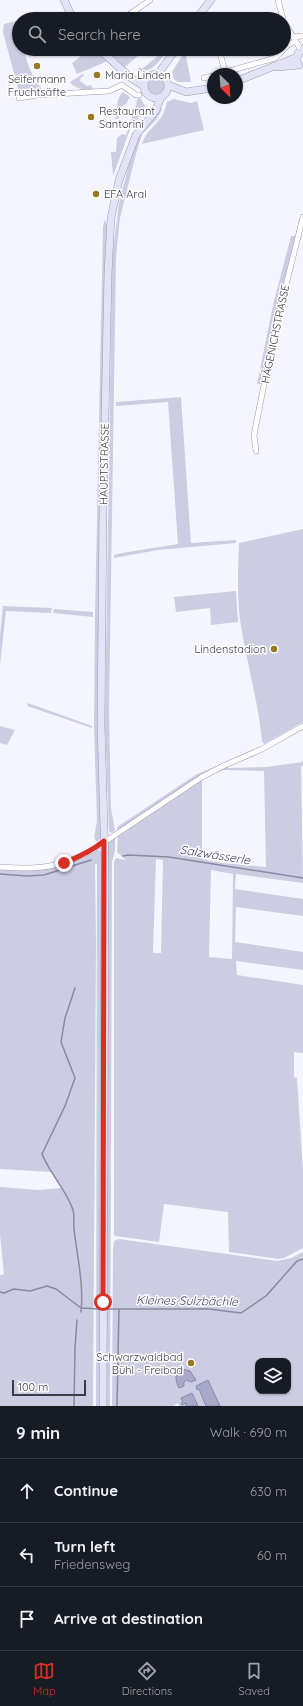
<!DOCTYPE html>
<meta charset="utf-8">
<style>
:root{--surface:#171b24;--page:#242831;--text:#f1f3f6;--muted:#9ea1a6;--line:#363941;--accent:#d93025}
body{margin:0;font-family:Quicksand,sans-serif;background:var(--page);color:var(--text)}
.controls{position:absolute;right:12px;bottom:12px;display:grid;overflow:hidden;border-radius:8px;box-shadow:0 1px 3px #0004}
.controls button{width:36px;height:36px;display:grid;place-items:center;padding:0;border:0;border-bottom:1px solid var(--line);background:var(--surface);color:var(--text);font:20px sans-serif}
.compass{position:absolute;left:207px;top:68px;width:36px;height:36px;border-radius:50%;background:var(--surface);box-shadow:0 1px 3px #0004;rotate:155deg}
.scale{position:absolute;left:12px;bottom:10px;width:74px;box-sizing:border-box;padding-left:4px;border:2px solid #3b3c45;border-top:0;font-size:11px;line-height:14px;white-space:nowrap;color:#3b3c45;-webkit-text-stroke:3px #fff;paint-order:stroke}
.stop{position:absolute;width:12px;height:12px;margin:-9px;border:3px solid #d93025;border-radius:50%;background:#fff}
.stop.end{background:#d93025;border-color:#fff;box-shadow:0 1px 4px #0008}
.list{margin:0;padding:0;list-style:none}
h2{display:flex;justify-content:space-between;align-items:center;height:52px;margin:0;padding:0 16px;font-size:17px}
h2 small{font-size:13px;font-weight:400;color:var(--muted)}
.list li{display:grid;grid-template-columns:26px 1fr auto;gap:12px;align-items:center;box-sizing:border-box;height:64px;padding:0 16px;border-top:1px solid var(--line)}
.list b{display:block;font-size:15px;white-space:nowrap}
.list p{margin:0;font-size:13px;white-space:nowrap;color:var(--muted)}
.list em{font-size:13px;font-style:normal;color:var(--muted)}
.icon{flex:none;width:22px;height:22px;fill:none;stroke:currentColor;stroke-width:2;stroke-linecap:round;stroke-linejoin:round}
.map{position:relative;flex:none;width:303px;height:1406px;overflow:hidden}
.search{position:absolute;background:var(--surface);box-shadow:0 1px 3px #0004;left:12px;right:12px;top:12px;height:44px;display:flex;align-items:center;gap:10px;box-sizing:border-box;padding:0 14px;border-radius:22px;color:var(--muted);font-size:15px}
.sheet{height:244px;background:var(--surface)}
nav{display:flex;justify-content:space-around;align-items:center;box-sizing:border-box;height:56px;border-top:1px solid var(--line);background:var(--surface);font-size:11px;color:var(--muted)}
nav a{display:grid;justify-items:center;gap:2px}
nav .on{color:var(--accent)}
.map>svg:first-child{display:block}
</style>
<div class="map">
<svg width="303" height="1406" viewBox="0 0 303 1406">
<rect width="100%" height="100%" fill="#f5f5ff"/>
<path fill="#cccde3" fill-rule="evenodd" d="M16 21 19 31V49H24C27 65 33 80 45 92L20 96 3 32 4 24Z
M90 49H94L108 61 77 74 72 63Z
M115 49H137L136 50 139 55 125 67 110 53Z
M166 49H168C161 59 152 75 137 70L140 67 142 69Z
M185 51 191 82H178L174 79 172 72Z
M83 74 84 76 81 77 80 81 87 86 91 85 93 89 83 90 72 85 70 82Z
M145 86a10 10 0 1 1 20 0a10 10 0 1 1-20 0Z
M123 92 130 97 126 104 122 106 118 119H115C117 111 116 97 123 92Z
M140 98 145 106 129 132 113 176 111 152H116L117 138 122 134 126 135 136 106 137 99Z
M174 99 191 103 197 101 204 130 142 144C145 133 152 129 159 120 164 115 165 108 167 102Z
M160 107 162 110 156 120 142 134 136 154 120 218 116 257 109 712 111 808 115 830 111 833 109 831 105 723 112 258 119 203 129 164 137 138Z
M105 219 107 227 102 835 100 839 97 842 94 838 97 821 94 727 95 616 103 227Z
M291 236H296L280 296 262 384H257L274 301Z
M181 397 191 543 236 540V543L158 550 114 558V555L122 553 178 544 168 402 116 406V402Z
M303 529V722L264 744 262 741C258 700 246 660 240 620 237 594 238 568 239 543Z
M236 591 238 622 211 625 210 608 176 612 174 597Z
M3 606 52 608 51 613 6 611 0 665V636Z
M54 609 93 612V617L53 613Z
M28 703 92 726V728L27 706Z
M0 726 15 730 7 745 0 743Z
M232 760C191 779 155 805 118 830L117 827 197 774Z
M303 762V766H301L303 883 236 874 235 889 303 899V916L236 907 235 942 303 952V970L236 961 237 975 303 985V1053L294 1052V1077L297 1078 303 1171V1248L284 1258 278 1259 229 1252 228 1212 164 1204 159 1242 116 1236 114 1235V862L116 858 126 860 117 852 118 835 202 779V859L223 863 266 867 264 771 224 770 214 772 225 766 229 768 266 767ZM156 859 163 860 161 953H153ZM211 870 233 874 232 959 209 957Z
M115 838V850L112 862 110 1406H107V846L111 839Z
M98 850 101 851 102 863 100 1406H96V1394L97 864H95L96 942 93 1406H0V1275L4 1274 0 1235V1187L38 1190 61 1188 51 1172 0 1169V868C42 871 60 870 98 850Z
M119 1239 277 1261 291 1258 303 1252V1406H179L178 1403 173 1406H112L113 1250 114 1241ZM258 1361H288V1391H258Z"/>
<path fill="#a9aacb" stroke="#8889a3" d="M183 1369 190 1371 196 1380 191 1382 186 1380 184 1382V1386L179 1388C176 1381 174 1377 179 1371H182Z
M208 1380 220 1406H206L199 1389 197 1390 196 1386Z
M192 1393 198 1406H186V1403L182 1405 181 1403 183 1402 181 1398Z"/>
<g fill="none" stroke-linecap="round" stroke-linejoin="round">
<path stroke="#8889a3" stroke-width="1.5" d="M123 856 128 855 169 857 303 878
M0 874 27 876 44 875 91 860
M75 988 65 1018 61 1042 75 1078 65 1106 42 1154C50 1174 66 1189 73 1210 75 1216 73 1223 74 1229 77 1256 84 1284 81 1312
M0 1292 4 1293 14 1289 30 1291 47 1286 56 1289 81 1308 100 1309
M106 1309H209L241 1313 266 1296 297 1261 303 1259
M74 1406 75 1348 77 1320
M117 1406 119 1309"/>
<g stroke="#9a9ab1" stroke-width="6">
<path id="street" d="M278 0 283 19
M123 19 150 0
M284 22 301 50
M293 37 303 36
M219 49 225 72
M219 74 275 58 287 46 295 41
M204 78 213 76
M19 98 37 95 109 91 122 85 136 95H139
M256 451 254 435 275 329 303 217
M0 867C38 870 60 868 94 849L202 777 223 766 262 749 303 726"/>
</g>
<g stroke="#9a9ab1" stroke-width="8">
<path id="secondary" d="M64 0 73 19
M196 19 211 0
M99 49 131 78 144 86
M297 61 298 53 303 49
M278 67 299 65
M144 86a12 12 0 1 1 24 0a12 12 0 1 1-24 0Z
M158 74 176 49
M237 81 297 57
M168 85 186 92 213 88
M103 1406 105 862 101 724 103 511 108 274 111 218 119 180 136 135 156 110 161 97"/>
</g>
<use href="#street" stroke="#fff" stroke-width="5"/>
<use href="#secondary" stroke="#e3e3f7" stroke-width="7"/>
</g>
<g fill="none" stroke-linecap="round" stroke-linejoin="round">
<path stroke="#d93025" stroke-width="5" d="M64 863C79 857 92 851 104 841L103 1302"/>
</g>
<g fill="#967a21" stroke="#fff" stroke-width="1.5">
<circle cx="37" cy="66" r="4"/>
<circle cx="97" cy="75" r="4"/>
<circle cx="91" cy="117" r="4"/>
<circle cx="96" cy="194" r="4"/>
<circle cx="274" cy="649" r="4"/>
<circle cx="191" cy="1363" r="4"/>
</g>
<g text-anchor="middle" stroke-width="3" stroke-linejoin="round" paint-order="stroke">
<g font-size="11" fill="#3b3c45" stroke="#fff" text-anchor="start">
<text x="105" y="79">Maria Linden</text>
<text x="37" y="83" text-anchor="middle">Seifermann<tspan x="37" dy="13">Fruchtsäfte</tspan></text>
<text x="99" y="115">Restaurant<tspan x="99" dy="13">Santorini</tspan></text>
<text x="104" y="198">EFA Aral</text>
<text x="266" y="653" text-anchor="end">Lindenstadion</text>
<text x="183" y="1361" text-anchor="end">Schwarzwaldbad<tspan x="183" dy="13">Bühl - Freibad</tspan></text>
</g>
<g font-size="11" fill="#3b3c45" stroke="#fff">
<text transform="translate(275 334) rotate(-78)" y="4">HÄGENICHSTRASSE</text>
<text transform="translate(104 464) rotate(-89)" y="4">HAUPTSTRASSE</text>
</g>
<g font-size="12" font-style="italic" fill="#413f6d" stroke="#fff">
<text transform="translate(215 855) rotate(9)" y="4">Salzwässerle</text>
<text transform="translate(187 1301) rotate(1)" y="4">Kleines Sulzbächle</text>
</g>
</g>
</svg>
<div class="controls">
<button><svg class="icon" aria-label="layers" viewBox="0 0 24 24"><path d="M12 4l9 5-9 5-9-5zM3 14l9 5 9-5"/></svg></button>
</div>
<svg class="compass" viewBox="-18 -18 36 36"><path d="M0-13l5 13h-10z" fill="#e53935"/><path d="M0 13l5-13h-10z" fill="#9ea1a6"/></svg>
<div class="scale">100 m</div>
<div class="stop" style="left:103px;top:1302px"></div>
<div class="stop end" style="left:64px;top:863px"></div>
<div class="search"><svg class="icon" aria-label="search" viewBox="0 0 24 24"><circle cx="10" cy="10" r="6"/><path d="M15 15l6 6"/></svg>Search here</div>
</div>
<section class="sheet">
<h2>9 min<small>Walk · 690 m</small></h2>
<ul class="list">
<li><svg class="icon" aria-label="ahead" viewBox="0 0 24 24"><path d="M12 20V5M6 11l6-6 6 6"/></svg><div><b>Continue</b></div><em>630 m</em></li>
<li><svg class="icon" aria-label="left" viewBox="0 0 24 24"><path d="M17 20v-9H6M10 6l-5 5 5 5"/></svg><div><b>Turn left</b><p>Friedensweg</p></div><em>60 m</em></li>
<li><svg class="icon" aria-label="arrive" viewBox="0 0 24 24"><path d="M6 21V4h12l-3 4 3 4H6"/></svg><div><b>Arrive at destination</b></div></li>
</ul>
</section>
<nav>
<a class="on"><svg class="icon" aria-label="map" viewBox="0 0 24 24"><path d="M3 6l6-2 6 2 6-2v14l-6 2-6-2-6 2zM9 4v14M15 6v14"/></svg>Map</a>
<a><svg class="icon" aria-label="directions" viewBox="0 0 24 24"><path d="M12 3l9 9-9 9-9-9zM9 14v-3h6M13 9l2 2-2 2"/></svg>Directions</a>
<a><svg class="icon" aria-label="saved" viewBox="0 0 24 24"><path d="M7 4h10v16l-5-4-5 4z"/></svg>Saved</a>
</nav>
